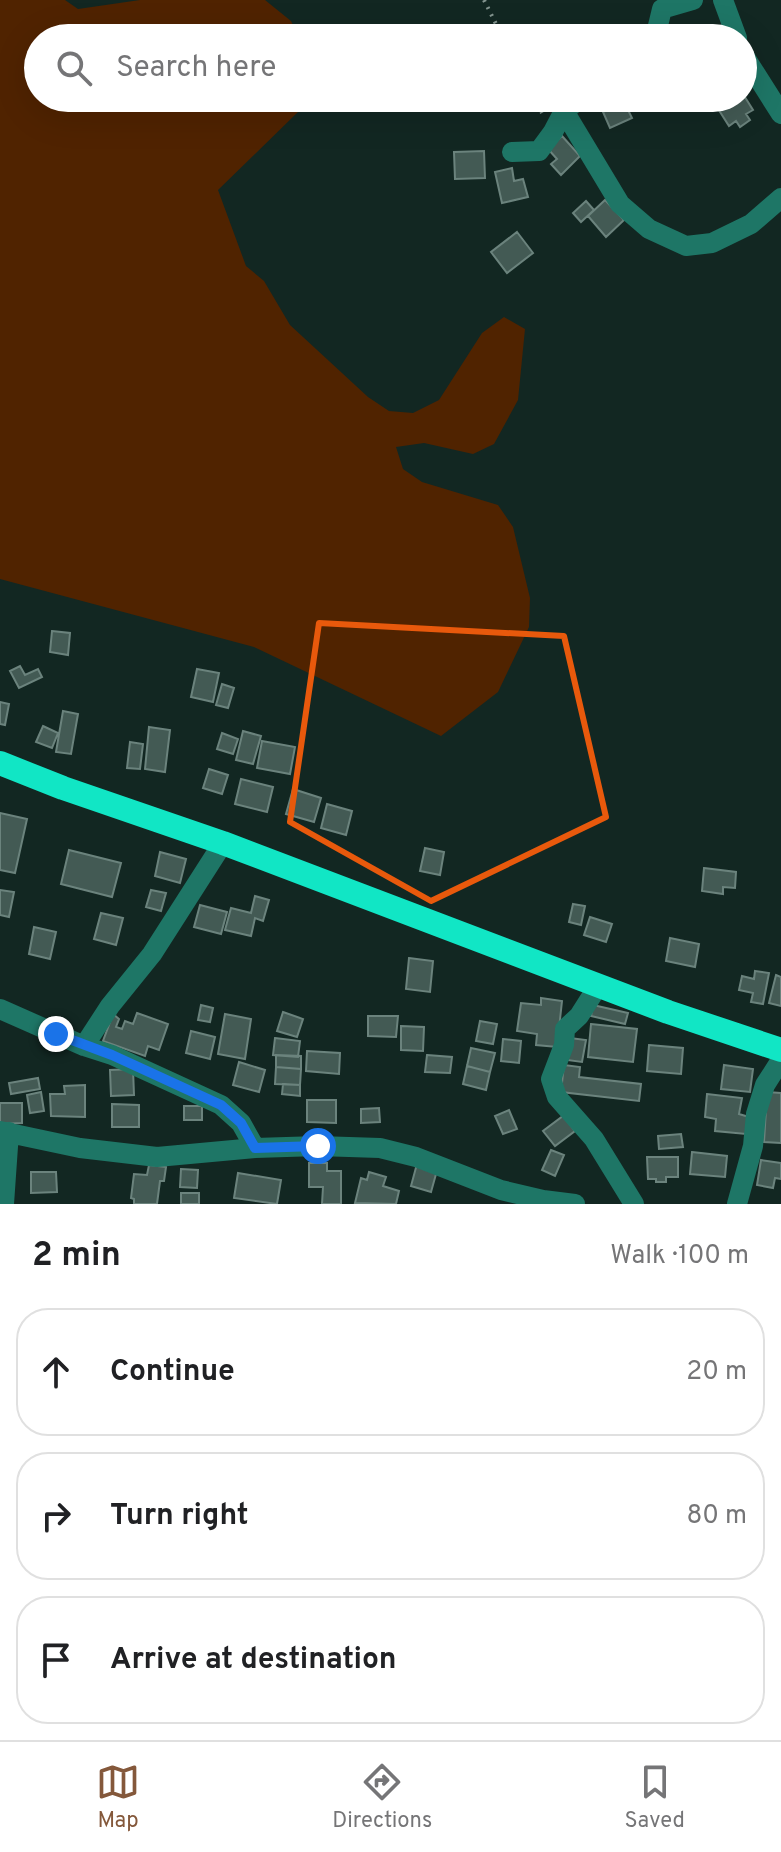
<!DOCTYPE html>
<meta charset="utf-8">
<style>
:root{--surface:#fff;--page:#f2f2f2;--text:#202124;--muted:#757577;--line:#e0e0e0;--accent:#84583b}
body{margin:0;font-family:Overpass,sans-serif;background:var(--page);color:var(--text)}
.stop{position:absolute;width:24px;height:24px;margin:-18px;border:6px solid #1a73e8;border-radius:50%;background:#fff}
.stop.end{background:#1a73e8;border-color:#fff;box-shadow:0 2px 8px #0008}
.list{margin:0;padding:0;list-style:none}
h2{display:flex;justify-content:space-between;align-items:center;height:104px;margin:0;padding:0 32px;font-size:34px}
h2 small{font-size:26px;font-weight:400;color:var(--muted)}
.list li{display:grid;grid-template-columns:52px 1fr auto;gap:24px;align-items:center;box-sizing:border-box;height:128px;margin:0 16px 16px;padding:0 16px;border:2px solid var(--line);border-radius:32px}
.list b{display:block;font-size:30px;white-space:nowrap}
.list em{font-size:26px;font-style:normal;color:var(--muted)}
.icon{flex:none;width:44px;height:44px;fill:none;stroke:currentColor;stroke-width:2;stroke-linecap:round;stroke-linejoin:round}
.map{position:relative;flex:none;width:781px;height:1204px;overflow:hidden}
.search{position:absolute;background:var(--surface);box-shadow:0 8px 32px #0002;left:24px;right:24px;top:24px;height:88px;display:flex;align-items:center;gap:20px;box-sizing:border-box;padding:0 28px;border-radius:44px;color:var(--muted);font-size:30px}
.sheet{height:536px;background:var(--surface)}
nav{display:flex;justify-content:space-around;align-items:center;box-sizing:border-box;height:112px;border-top:2px solid var(--line);background:var(--surface);font-size:22px;color:var(--muted)}
nav a{display:grid;justify-items:center;gap:4px}
nav .on{color:var(--accent)}
.map>svg:first-child{display:block}
</style>
<div class="map">
<svg width="781" height="1204" viewBox="0 0 781 1204">
<rect width="100%" height="100%" fill="#122722"/>
<path fill="#502300" d="M0 0H65L78 9 140 0H265L291 21 299 38H38V98H306L298 112 218 190 246 266 264 281 290 325 368 397 389 411 413 413 439 400 482 333 504 317 525 329 518 400 494 444 473 454 424 443 396 447 403 469 422 482 498 505 513 527 530 598 529 627 498 692 441 736 254 647 0 579Z"/>
<path fill="#435a54" stroke="#6b837d" stroke-width="2" d="M743 94 753 110 746 114 750 120 740 127 736 121 729 126 715 104 724 98H743Z
M624 102 632 118 610 128 603 112Z
M562 136 580 156 561 175 551 164 557 159 548 149Z
M484 151 485 178 455 179 454 152Z
M512 168 514 181 523 179 528 197 502 203 495 172Z
M605 200 624 220 606 237 588 216Z
M586 201 594 210 581 222 573 213Z
M517 232 533 253 507 273 491 252Z
M52 631 70 633 68 655 50 652Z
M20 666 25 675 38 669 42 677 19 688 10 671Z
M197 669 219 673 213 702 191 697Z
M222 684 234 688 228 708 216 705Z
M0 702 9 704 5 725 0 724Z
M63 711 78 714 71 754 56 752Z
M43 726 58 733 52 748 36 742Z
M149 727 170 730 165 772 145 769Z
M243 731 261 736 253 764 236 760Z
M222 733 238 739 233 754 217 749Z
M262 741 295 747 290 774 257 768Z
M130 742 143 744 140 769 127 768Z
M209 769 228 775 222 794 203 788Z
M241 779 273 787 267 812 235 804Z
M293 789 321 798 314 822 286 814Z
M327 804 352 811 346 835 321 828Z
M0 813 27 819 15 873 0 870Z
M425 848 444 852 440 875 420 871Z
M69 850 121 863 112 897 61 884Z
M160 852 186 859 180 883 155 876Z
M704 868 736 872 735 888 723 887V894L702 891Z
M0 890 14 892 9 917 0 915Z
M151 890 166 893 161 911 146 907Z
M255 896 269 900 263 921 255 918 251 936 225 930 231 908 251 913Z
M573 904 585 906 581 925 569 922Z
M200 905 227 912 221 934 194 927Z
M101 913 123 918 116 945 94 939Z
M590 917 612 924 606 942 584 935Z
M34 927 56 932 50 959 29 954Z
M670 938 699 944 695 967 666 961Z
M409 958 433 961 430 992 406 989Z
M755 971 769 973 763 1004 751 1002 753 993 739 990 742 976 754 979Z
M776 975 781 977V1006L769 1003Z
M541 998 562 1001 557 1047 536 1045 537 1034 517 1031 521 1003 541 1005Z
M201 1005 213 1008 210 1022 198 1020Z
M593 1005 628 1013 625 1024 591 1016Z
M283 1012 303 1019 297 1037 277 1031Z
M137 1013 168 1024 159 1050 148 1046 145 1056 103 1041 113 1014 119 1019 116 1027 122 1029 125 1021 133 1024Z
M225 1014 251 1019 245 1059 218 1054Z
M368 1016H398L396 1037 368 1036Z
M480 1021 497 1024 493 1044 476 1041Z
M591 1024 637 1029 633 1062 588 1057Z
M401 1026 424 1027 423 1051 401 1050Z
M191 1031 215 1037 210 1059 186 1053Z
M275 1038 300 1041 298 1057 273 1055Z
M570 1038 586 1040 582 1062 567 1060Z
M503 1039 521 1041 519 1063 501 1061Z
M649 1045 683 1048 681 1074 647 1071Z
M471 1048 495 1053 490 1072 467 1066Z
M307 1051 340 1053 339 1074 306 1071Z
M276 1055 301 1056V1069L276 1067Z
M427 1055 452 1057 450 1073 425 1072Z
M239 1062 265 1070 259 1092 233 1085Z
M564 1065 580 1067 579 1077 641 1084 639 1101 561 1092Z
M724 1065 753 1069 750 1092 721 1089Z
M467 1066 490 1072 486 1090 463 1084Z
M276 1067 301 1069 300 1085 275 1084Z
M133 1069 134 1095 111 1096 110 1070Z
M38 1078 40 1089 11 1094 9 1083Z
M283 1084 300 1085V1096L282 1094Z
M85 1085V1117L51 1116 50 1094H65L64 1086Z
M41 1092 44 1111 30 1113 27 1095Z
M767 1092 781 1093V1143L764 1142Z
M707 1094 742 1098 739 1114 749 1117 746 1134 715 1131 716 1119 705 1117Z
M307 1100H336V1123L307 1122Z
M0 1103H22V1123L0 1124Z
M112 1104 139 1105V1127H112Z
M184 1106H202V1120H184Z
M379 1108 380 1122 361 1123V1109Z
M509 1110 517 1129 503 1134 495 1116Z
M563 1116 575 1131 555 1146 543 1131Z
M681 1134 683 1147 659 1149 658 1136Z
M551 1150 564 1155 555 1176 542 1170Z
M692 1152 727 1156 725 1177 690 1174Z
M647 1157H678V1177H666V1182H656V1179H648Z
M418 1160 438 1167 431 1192 411 1186Z
M761 1160 781 1163V1179L775 1178 773 1188 757 1185Z
M309 1163H327V1171H341V1204H322L323 1187H309Z
M149 1165 166 1167 164 1181H160L157 1204H134V1199L131 1198 134 1174 147 1175Z
M181 1169 198 1170 197 1188 180 1187Z
M31 1172H56L57 1192 31 1193Z
M369 1172 386 1177 383 1186 399 1191 396 1204 355 1203 361 1178 367 1180Z
M238 1173 281 1180 277 1204 234 1198Z
M181 1193H199V1204H181Z"/>
<g fill="none" stroke-linecap="round" stroke-linejoin="round">
<path stroke="#83948f" stroke-width="4" stroke-dasharray="2 6" stroke-linecap="butt" d="M484 0 503 38
M533 98 542 113"/>
<path stroke="#1e7666" stroke-width="20" d="M723 0 737 38
M655 38 662 9 693 0
M743 54 781 114
M564 111 620 204 649 229 686 246 712 243 751 224 781 198
M512 152 539 151 553 132 564 111 581 98
M598 986 579 1016 565 1029 564 1045 551 1079 557 1097 594 1139 634 1204
M0 1009 84 1046 112 1055 221 1105 241 1123 255 1148
M84 1046 110 1006 152 954 223 843
M0 1131 80 1148 157 1157 255 1148 318 1146 380 1148 416 1157 501 1190 543 1200 575 1204
M4 1204 9 1132
M737 1204 753 1146 756 1114 765 1085 781 1060"/>
<path stroke="#11e6c5" stroke-width="24" d="M0 763 63 788 223 843 668 1012 781 1050"/>
</g>
<g fill="none" stroke-linecap="round" stroke-linejoin="round">
<path stroke="#1a73e8" stroke-width="10" d="M56 1034 112 1055 221 1105 241 1123 255 1148 318 1146"/>
</g>
<path fill="none" stroke="#e8590c" stroke-width="6" stroke-linejoin="round" d="M319 623 564 636 606 817 431 901 290 822Z"/>
</svg>
<div class="stop" style="left:318px;top:1146px"></div>
<div class="stop end" style="left:56px;top:1034px"></div>
<div class="search"><svg class="icon" aria-label="search" viewBox="0 0 24 24"><circle cx="10" cy="10" r="6"/><path d="M15 15l6 6"/></svg>Search here</div>
</div>
<section class="sheet">
<h2>2 min<small>Walk · 100 m</small></h2>
<ul class="list">
<li><svg class="icon" aria-label="ahead" viewBox="0 0 24 24"><path d="M12 20V5M6 11l6-6 6 6"/></svg><div><b>Continue</b></div><em>20 m</em></li>
<li><svg class="icon" aria-label="right" viewBox="0 0 24 24"><path d="M7 20v-9h11M14 6l5 5-5 5"/></svg><div><b>Turn right</b></div><em>80 m</em></li>
<li><svg class="icon" aria-label="arrive" viewBox="0 0 24 24"><path d="M6 21V4h12l-3 4 3 4H6"/></svg><div><b>Arrive at destination</b></div></li>
</ul>
</section>
<nav>
<a class="on"><svg class="icon" aria-label="map" viewBox="0 0 24 24"><path d="M3 6l6-2 6 2 6-2v14l-6 2-6-2-6 2zM9 4v14M15 6v14"/></svg>Map</a>
<a><svg class="icon" aria-label="directions" viewBox="0 0 24 24"><path d="M12 3l9 9-9 9-9-9zM9 14v-3h6M13 9l2 2-2 2"/></svg>Directions</a>
<a><svg class="icon" aria-label="saved" viewBox="0 0 24 24"><path d="M7 4h10v16l-5-4-5 4z"/></svg>Saved</a>
</nav>
